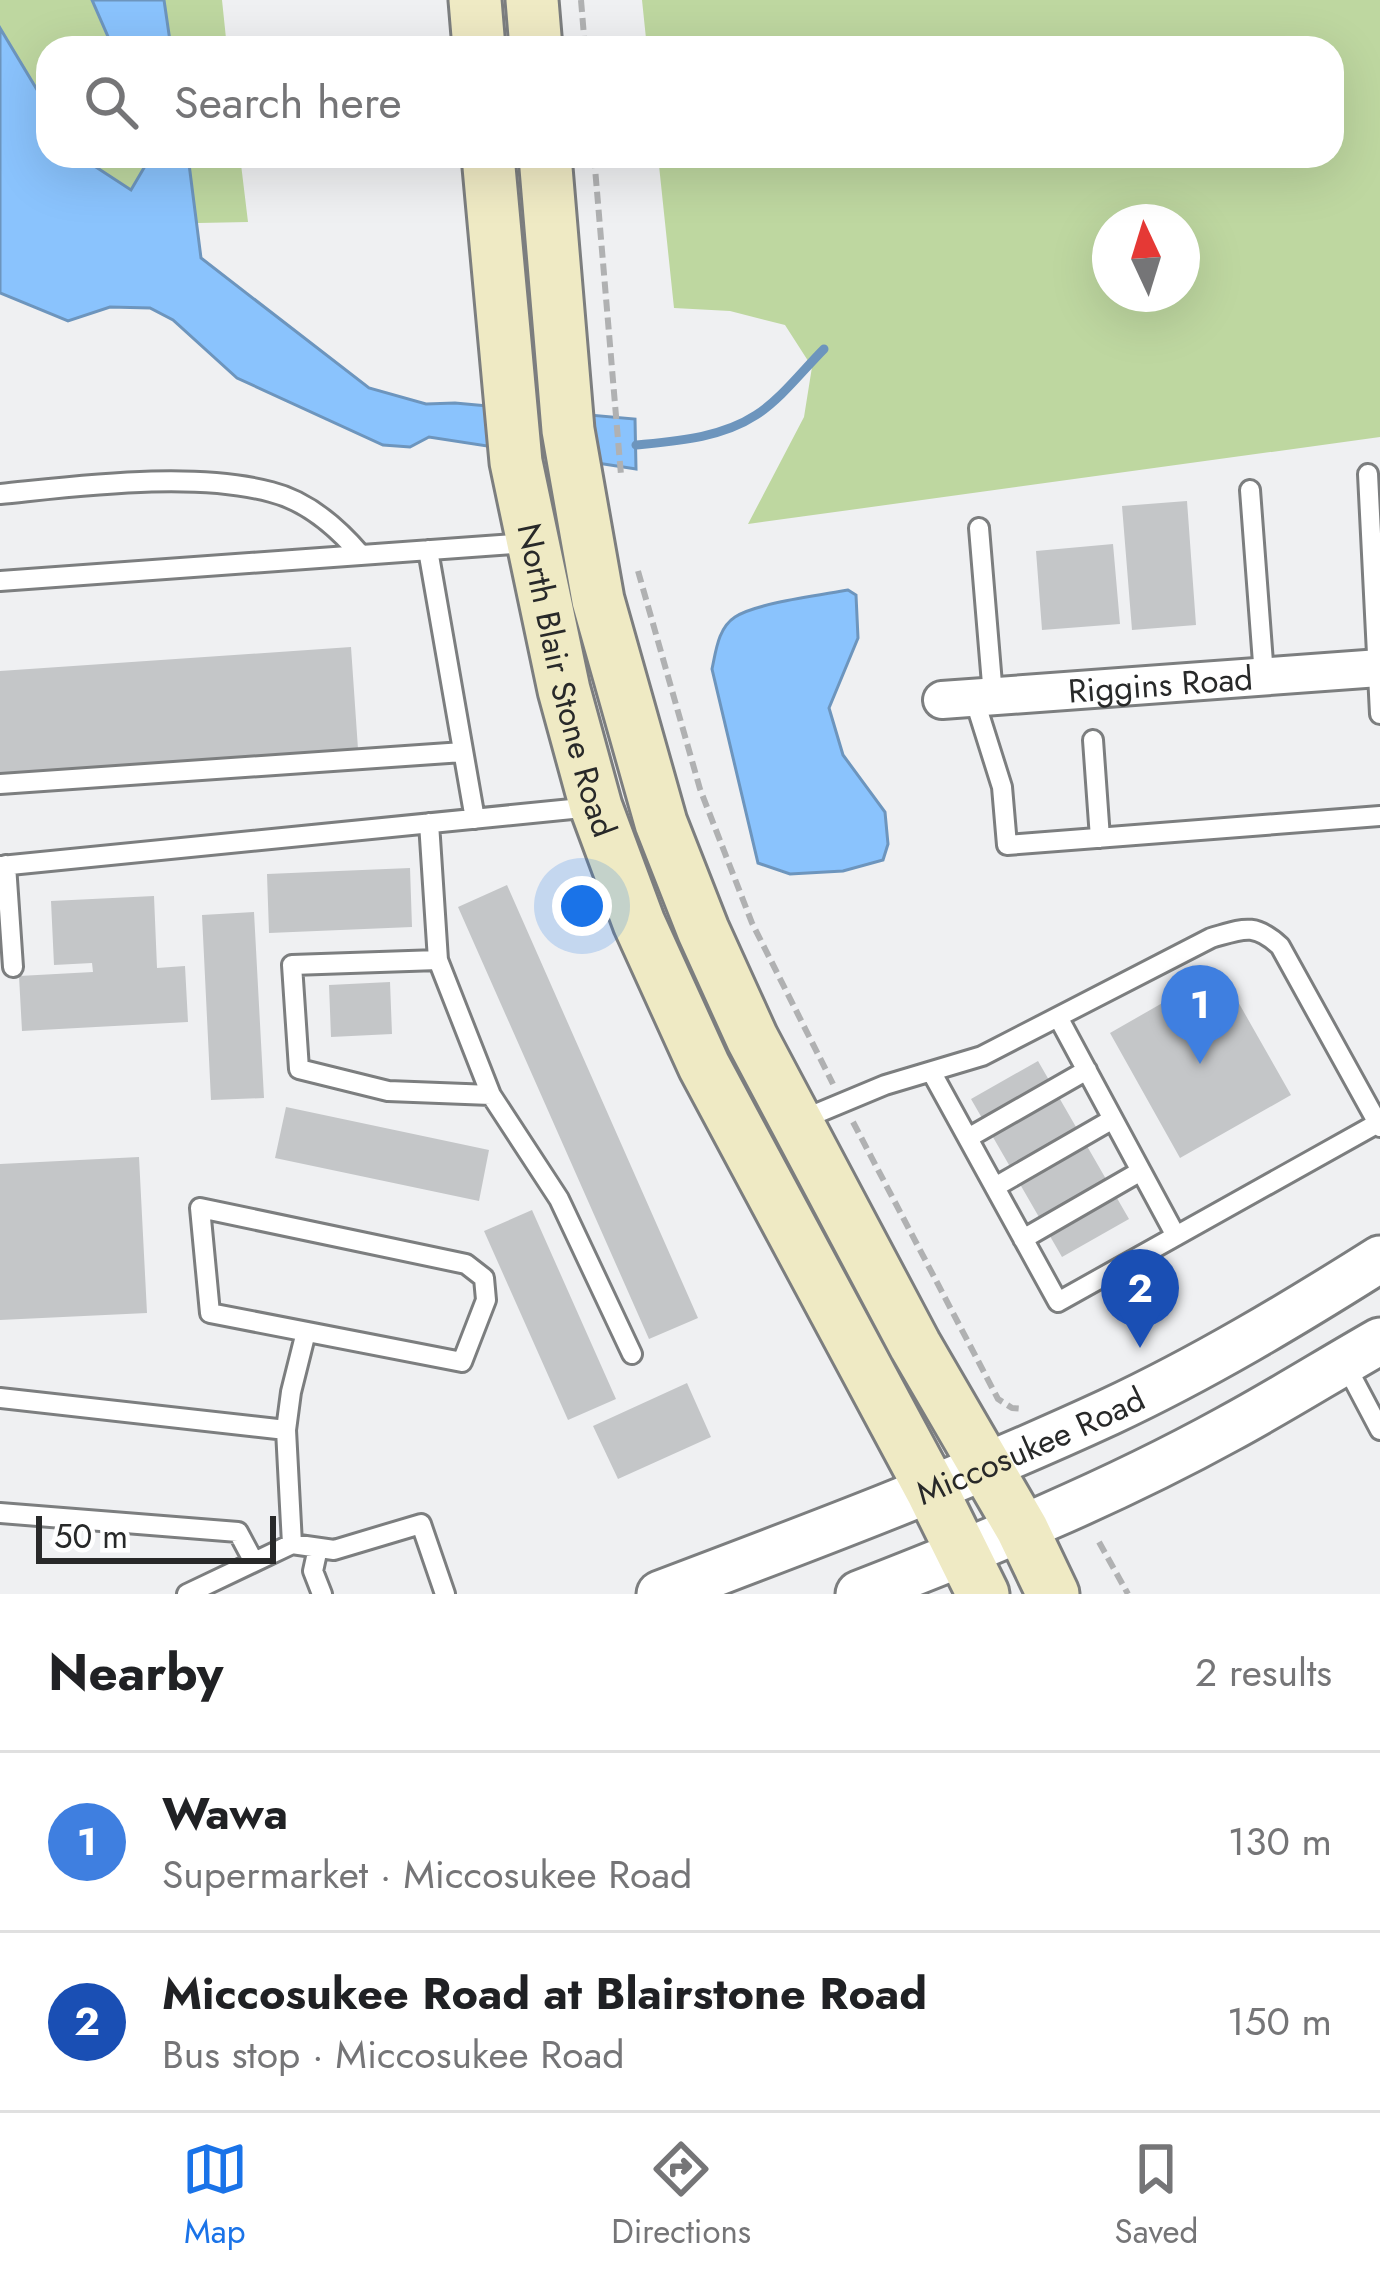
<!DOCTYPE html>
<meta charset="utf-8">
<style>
:root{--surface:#fff;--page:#f2f2f2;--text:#202124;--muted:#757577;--line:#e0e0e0;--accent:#1a73e8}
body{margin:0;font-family:Jost,sans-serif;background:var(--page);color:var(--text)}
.compass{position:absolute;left:1092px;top:204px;width:108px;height:108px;border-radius:50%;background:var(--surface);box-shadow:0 12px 48px #0002;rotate:356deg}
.scale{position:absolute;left:36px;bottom:30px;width:240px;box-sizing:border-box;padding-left:12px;border:6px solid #282929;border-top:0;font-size:33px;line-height:42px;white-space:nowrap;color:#282929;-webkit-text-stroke:9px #fff;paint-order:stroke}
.you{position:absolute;left:582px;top:906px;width:42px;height:42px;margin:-30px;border:9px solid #fff;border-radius:50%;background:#1a73e8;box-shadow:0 0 0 18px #1a73e833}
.badge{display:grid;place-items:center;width:78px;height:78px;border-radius:50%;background:var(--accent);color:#fff;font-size:39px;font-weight:700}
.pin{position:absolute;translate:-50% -99px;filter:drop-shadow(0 3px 6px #0008)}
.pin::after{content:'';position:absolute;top:63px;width:42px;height:36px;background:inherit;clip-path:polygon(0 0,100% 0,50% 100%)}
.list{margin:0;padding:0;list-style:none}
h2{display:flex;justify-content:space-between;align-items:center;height:156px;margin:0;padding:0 48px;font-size:51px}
h2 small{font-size:39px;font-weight:400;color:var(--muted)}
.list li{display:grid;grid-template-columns:78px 1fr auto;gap:36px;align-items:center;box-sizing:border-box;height:180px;padding:0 48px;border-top:3px solid var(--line)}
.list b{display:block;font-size:45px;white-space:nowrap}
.list p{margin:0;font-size:39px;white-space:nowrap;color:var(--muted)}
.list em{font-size:39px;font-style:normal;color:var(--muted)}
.icon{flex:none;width:66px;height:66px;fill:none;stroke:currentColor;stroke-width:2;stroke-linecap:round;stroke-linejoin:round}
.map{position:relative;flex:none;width:1380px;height:1594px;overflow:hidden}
.search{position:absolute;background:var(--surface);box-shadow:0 12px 48px #0002;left:36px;right:36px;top:36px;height:132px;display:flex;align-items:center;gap:30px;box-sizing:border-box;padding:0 42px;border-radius:36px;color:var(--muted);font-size:45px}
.sheet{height:516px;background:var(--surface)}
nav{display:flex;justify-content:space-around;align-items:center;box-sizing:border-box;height:168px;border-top:3px solid var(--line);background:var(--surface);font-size:33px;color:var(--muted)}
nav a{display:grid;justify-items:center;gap:6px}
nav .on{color:var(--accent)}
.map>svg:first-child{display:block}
</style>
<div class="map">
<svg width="1380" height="1594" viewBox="0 0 1380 1594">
<rect width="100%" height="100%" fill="#eff0f2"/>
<path fill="#bed7a0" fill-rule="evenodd" d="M0 0H222L227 48H48V156H240L248 222 0 227Z
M642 0H1380V437L748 524 804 417 812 367 785 325 730 311 674 308 658 156H1332V48H647ZM1110 222H1182V294H1110Z"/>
<path fill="#8ac3fd" stroke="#6d95bd" stroke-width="3" d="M92 0H164L171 48H113Z
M0 28 48 108V156H79L131 190 148 161 147 156H188L201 258 369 388 426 404 455 403 635 419 636 469 429 437 410 447 383 445 237 378 173 320 150 308 110 307 68 321 0 293Z
M848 590 856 595 858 638 829 708 843 755 885 812 888 844 883 860 843 871 790 874 758 863 712 669C716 651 718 628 735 617 756 603 821 595 848 590Z"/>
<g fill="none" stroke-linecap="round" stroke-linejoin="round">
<path stroke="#6d95bd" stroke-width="9" d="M636 445C676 441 721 438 756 415 781 399 803 370 824 349"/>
</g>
<path fill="#c4c6c8" d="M1187 501 1196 625 1132 630 1122 506Z
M1113 544 1120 624 1042 630 1036 551Z
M351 647 358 749 0 773V671Z
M410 868 412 927 269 933 267 874Z
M507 885 698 1318 649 1339 458 907Z
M154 896 157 968 185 966 188 1022 22 1031 19 976 93 972 92 963 54 965 51 901Z
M254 912 264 1098 211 1100 202 915Z
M1220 970 1291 1095 1180 1158 1110 1033Z
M390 982 392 1034 331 1037 329 985Z
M1038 1061 1129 1219 1062 1257 971 1099Z
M286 1107 489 1150 479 1201 275 1158Z
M139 1157 147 1313 0 1320V1164Z
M532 1210 616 1399 568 1420 484 1231Z
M687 1383 711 1437 618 1479 593 1426Z"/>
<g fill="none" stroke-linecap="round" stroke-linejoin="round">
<g stroke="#7c7e7f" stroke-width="24">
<path id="service" d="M1368 474 1380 714
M1250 490 1264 676
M0 494C81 486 192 471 271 492 308 501 337 527 361 555
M979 528 993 696
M428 550 475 819
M0 581 528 543
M974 698 1002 787 1007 845 1380 816
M1093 740 1100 838
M0 784 463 752
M429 823 438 960 491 1095 559 1199 632 1354
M6 865 13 967
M0 866 592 807
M438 960 292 965 299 1069 388 1091 491 1095
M1058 1017 1176 1236
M932 1073 1058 1302 1378 1123
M801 1120 885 1085 982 1056 1211 938C1243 929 1254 922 1280 946L1380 1127
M968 1138 1087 1070
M995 1187 1113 1119
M200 1208 466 1264 484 1278 486 1300 462 1362 210 1313Z
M1023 1239 1141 1171
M1344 1362 1380 1430
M0 1398 286 1430
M0 1513 238 1532 254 1562
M292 1544 286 1430 291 1392 306 1332
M318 1548 313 1571 322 1594
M187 1594 292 1544 334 1550 421 1524 445 1594"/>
</g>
<g stroke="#7c7e7f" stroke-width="42">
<g id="minor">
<path id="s1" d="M942 700 1380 668"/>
</g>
</g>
<g stroke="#7c7e7f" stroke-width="51">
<g id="tertiary">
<path id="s2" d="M660 1594C811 1537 962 1480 1109 1412 1203 1368 1293 1314 1380 1259"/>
<path d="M859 1594C985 1545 1110 1494 1228 1429 1280 1401 1329 1370 1380 1341"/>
</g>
</g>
<g stroke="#7c7e7f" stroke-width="57">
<g id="secondary">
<path d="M475 0 479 48"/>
<path d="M532 0 536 48"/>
<path id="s3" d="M488 156 516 462 564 690 596 807 639 923 704 1066 932 1491 983 1594"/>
<path d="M545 156 568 430 587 538 598 600 661 823 703 930 752 1038 915 1345 1022 1529 1053 1594"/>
</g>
</g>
<path stroke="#b0b1b2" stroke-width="6" stroke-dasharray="12 6" stroke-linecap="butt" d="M581 0 585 48
M594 156 621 475
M638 571 700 789 752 923 833 1084
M853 1122 998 1399 1012 1408 1024 1409
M1099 1542 1128 1594"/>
<use href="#service" stroke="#fff" stroke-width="18"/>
<use href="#minor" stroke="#fff" stroke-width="36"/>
<use href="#tertiary" stroke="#fff" stroke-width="45"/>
<use href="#secondary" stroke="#efeac4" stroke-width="51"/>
</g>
<g text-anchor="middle" stroke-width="9" stroke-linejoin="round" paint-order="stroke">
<g font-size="33" fill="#282929" stroke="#fff">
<text dy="12" stroke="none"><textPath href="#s3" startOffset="531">North Blair Stone Road</textPath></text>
<text dy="12" stroke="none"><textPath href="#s1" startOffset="219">Riggins Road</textPath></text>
<text dy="12" stroke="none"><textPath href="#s2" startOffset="399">Miccosukee Road</textPath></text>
</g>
</g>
</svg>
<svg class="compass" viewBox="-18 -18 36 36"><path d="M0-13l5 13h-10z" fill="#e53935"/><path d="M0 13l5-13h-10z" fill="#757577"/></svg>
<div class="scale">50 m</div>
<div class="you"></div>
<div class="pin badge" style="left:1200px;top:1064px;background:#3f7fe0">1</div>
<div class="pin badge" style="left:1140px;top:1348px;background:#1a4fb4">2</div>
<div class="search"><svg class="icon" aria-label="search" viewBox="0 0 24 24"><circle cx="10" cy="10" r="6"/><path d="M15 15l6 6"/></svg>Search here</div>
</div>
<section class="sheet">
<h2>Nearby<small>2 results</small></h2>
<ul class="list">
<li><span class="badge" style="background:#3f7fe0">1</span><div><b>Wawa</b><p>Supermarket · Miccosukee Road</p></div><em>130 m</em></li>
<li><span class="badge" style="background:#1a4fb4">2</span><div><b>Miccosukee Road at Blairstone Road</b><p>Bus stop · Miccosukee Road</p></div><em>150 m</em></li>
</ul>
</section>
<nav>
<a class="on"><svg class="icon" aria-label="map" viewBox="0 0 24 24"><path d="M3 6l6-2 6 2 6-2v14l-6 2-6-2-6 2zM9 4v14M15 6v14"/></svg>Map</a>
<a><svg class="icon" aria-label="directions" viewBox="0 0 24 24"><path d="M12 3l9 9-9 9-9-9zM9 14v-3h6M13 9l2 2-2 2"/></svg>Directions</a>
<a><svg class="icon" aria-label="saved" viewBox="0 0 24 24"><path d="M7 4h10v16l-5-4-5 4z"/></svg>Saved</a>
</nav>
